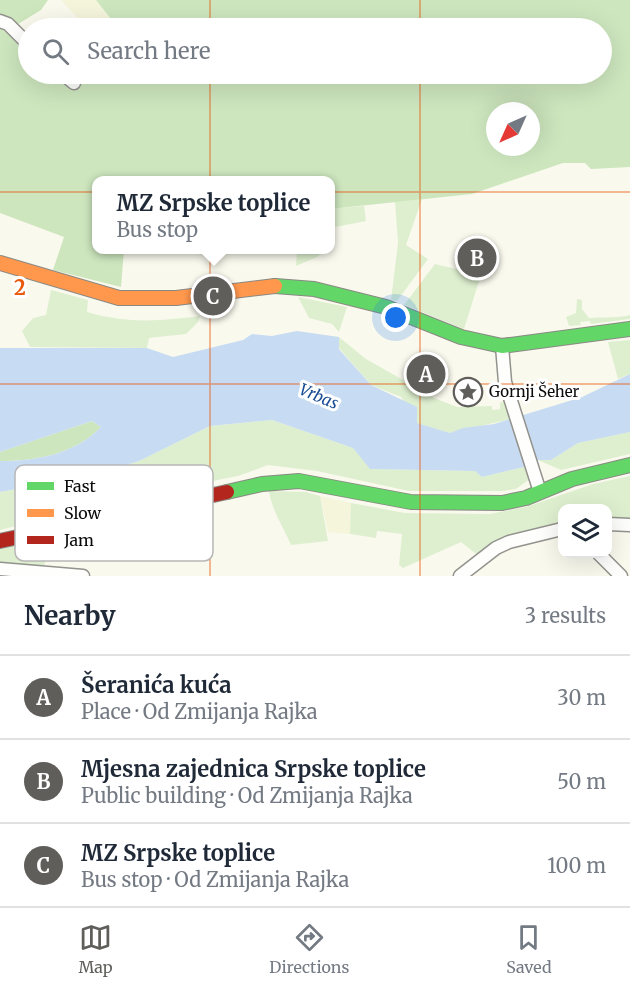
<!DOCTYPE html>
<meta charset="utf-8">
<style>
:root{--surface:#fff;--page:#f2f2f3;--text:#1f2937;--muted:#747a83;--line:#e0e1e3;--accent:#5f5e5a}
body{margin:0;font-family:Merriweather,serif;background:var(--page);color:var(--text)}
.controls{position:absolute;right:18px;bottom:18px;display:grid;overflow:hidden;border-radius:12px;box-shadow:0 6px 24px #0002}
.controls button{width:54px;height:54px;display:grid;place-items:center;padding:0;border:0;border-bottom:2px solid var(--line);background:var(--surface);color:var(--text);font:30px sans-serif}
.compass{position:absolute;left:486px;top:102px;width:54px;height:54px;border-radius:50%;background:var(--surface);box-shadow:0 6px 24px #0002;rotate:225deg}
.you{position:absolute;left:396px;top:318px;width:21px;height:21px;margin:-15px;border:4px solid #fff;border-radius:50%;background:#1a73e8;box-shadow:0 0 0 9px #1a73e833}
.badge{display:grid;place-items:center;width:39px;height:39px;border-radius:50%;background:var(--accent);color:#fff;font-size:20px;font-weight:700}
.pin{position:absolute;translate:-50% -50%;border:3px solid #fff;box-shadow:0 2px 6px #0006}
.popup{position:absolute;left:92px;top:176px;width:243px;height:78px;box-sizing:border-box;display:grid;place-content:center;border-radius:12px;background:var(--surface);filter:drop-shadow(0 2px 4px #0005);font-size:20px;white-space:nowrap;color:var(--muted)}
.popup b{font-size:22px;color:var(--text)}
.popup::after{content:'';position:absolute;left:50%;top:100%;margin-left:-12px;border:12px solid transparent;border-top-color:var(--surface)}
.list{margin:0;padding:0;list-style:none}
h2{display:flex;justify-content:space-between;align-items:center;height:78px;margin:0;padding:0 24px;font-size:26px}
h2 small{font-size:20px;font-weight:400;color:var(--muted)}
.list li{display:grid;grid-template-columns:39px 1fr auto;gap:18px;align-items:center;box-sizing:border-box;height:84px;padding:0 24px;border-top:2px solid var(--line)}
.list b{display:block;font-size:22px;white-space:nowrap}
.list p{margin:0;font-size:20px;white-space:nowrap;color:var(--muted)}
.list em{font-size:20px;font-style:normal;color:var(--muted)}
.icon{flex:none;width:33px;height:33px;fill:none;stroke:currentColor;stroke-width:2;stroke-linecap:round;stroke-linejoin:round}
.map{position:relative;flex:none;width:630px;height:576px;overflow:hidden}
.search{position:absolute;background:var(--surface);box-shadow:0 6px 24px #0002;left:18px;right:18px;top:18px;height:66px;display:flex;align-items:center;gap:15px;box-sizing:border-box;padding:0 21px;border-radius:33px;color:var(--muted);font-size:22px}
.sheet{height:330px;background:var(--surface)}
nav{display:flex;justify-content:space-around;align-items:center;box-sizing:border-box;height:84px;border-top:2px solid var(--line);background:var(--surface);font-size:16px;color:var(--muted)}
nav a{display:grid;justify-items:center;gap:3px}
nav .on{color:var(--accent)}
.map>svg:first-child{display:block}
</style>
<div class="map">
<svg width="630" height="576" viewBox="0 0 630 576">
<rect width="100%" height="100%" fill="#faf9ee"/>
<path fill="#f4f5db" d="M61 0H96L118 28H87Z
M320 496 351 503 350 534 328 532Z"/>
<path fill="#deefcf" d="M422 199 406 245 428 259 397 301 391 300 398 243 395 202Z
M364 206 366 221 330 228V209Z
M297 250H325L317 257 296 266Z
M435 264 473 273 472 279 480 278 464 329 404 305Z
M51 290 88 300 87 312C128 324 159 321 200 316L198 322 186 334 149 338 147 348 30 347 22 331 33 318 46 315Z
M298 297 347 307 339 332 332 324 309 318Z
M577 299 582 300V309L589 318C601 317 621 318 630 315V319L591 324 590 321 580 322 581 325 569 326 566 317 576 313Z
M339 337 366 359 410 384 423 388 434 398 457 407 492 406V410L500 409V403L504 401 511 419 450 433 416 423 401 397 371 385 339 348Z
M630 340V374L618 379 608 342Z
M272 420 353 448 371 469 475 471 482 477 528 466 530 479 516 489 502 491H409L317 471 268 465 238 476 136 496 0 530V492L91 476 139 461 210 426Z
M630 432V454L561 470 538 460H551L578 443Z
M630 476V521L608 519V508H562V525L480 557 461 542 403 568 399 565 402 534 377 531 376 538 350 534 351 503 405 513 490 514 526 507 593 484Z
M269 491 306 492 320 496 328 541 291 545C283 526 272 511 269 491Z
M51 538 44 567 0 562V549Z"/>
<path fill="#cde6be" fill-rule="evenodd" d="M0 0H48L41 10 15 26 0 16Z
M96 0H630V167L591 169 585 163H563L472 194 330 209V180H96V250H124L121 287 53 270 64 237 0 213V28L28 49V74H58L75 88 89 74H602V28H118ZM495 111H531V147H495Z
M92 421 101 427C75 454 37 461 0 461V452Z"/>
<path fill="#c7dcf2" d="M297 331 339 337V349L371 385 417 407V423L450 433 463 428 494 424 582 397 630 374V432L578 443 551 460H538L528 466 482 477 475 471 370 469 353 448 272 420 210 426 139 461 91 476 0 492V461C37 461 75 454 101 427L92 421 0 452V348H147L173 357 243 340 252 334 272 336Z"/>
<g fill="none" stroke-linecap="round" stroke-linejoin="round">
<g stroke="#93928d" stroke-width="15">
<path id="street" d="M0 21 8 24 28 44
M63 74 74 83
M502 346 505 382 540 492
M608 524 630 525
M599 554 621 576
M0 569 83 576
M460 576 496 548 509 542 562 529"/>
</g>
<g stroke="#898984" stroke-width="16">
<path id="fast" d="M275 286 314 289 386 307 461 337 502 346 630 329
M227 492 262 484 299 481 411 502 502 503 526 498 572 479 630 465"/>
</g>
<g stroke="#898984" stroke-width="16">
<path id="slow" d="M0 263 119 298H176L275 286"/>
</g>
<g stroke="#898984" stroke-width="16">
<path id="jam" d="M0 541 227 492"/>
</g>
<use href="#street" stroke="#fefefc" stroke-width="12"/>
<use href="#fast" stroke="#63d668" stroke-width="14"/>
<use href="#slow" stroke="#ff974d" stroke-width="14"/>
<use href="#jam" stroke="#b3261e" stroke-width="14"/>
</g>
<path fill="none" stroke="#e8590c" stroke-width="1.5" stroke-opacity="0.55" d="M210 0V28M420 0V28M210 74V576M420 74V576M0 192H630M0 384H630"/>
<defs>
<g id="sight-ring" transform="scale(1.5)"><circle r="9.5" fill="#fff" stroke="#5f5e5a" stroke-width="1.5"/><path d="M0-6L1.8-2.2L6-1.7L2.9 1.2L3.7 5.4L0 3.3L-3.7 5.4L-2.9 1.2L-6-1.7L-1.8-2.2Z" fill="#5f5e5a"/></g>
</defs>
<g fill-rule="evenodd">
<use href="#sight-ring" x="468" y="392"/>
</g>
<g text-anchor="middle" stroke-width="6" stroke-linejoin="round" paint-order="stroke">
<g font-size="15" fill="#0b0b0b" stroke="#fff" text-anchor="start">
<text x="489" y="397">Gornji Šeher</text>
</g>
<g font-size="16" font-style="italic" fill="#1b4e96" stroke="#fff">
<text transform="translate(319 396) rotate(23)" y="6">Vrbas</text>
</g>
</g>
<rect x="15" y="465" width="198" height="96" rx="9" fill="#fff" stroke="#b6b6b6" stroke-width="1.5"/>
<rect x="27" y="482" width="27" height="8" fill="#63d668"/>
<rect x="27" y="509" width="27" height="8" fill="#ff974d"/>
<rect x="27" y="536" width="27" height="8" fill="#b3261e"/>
<g font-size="16" fill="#0b0b0b">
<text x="64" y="492">Fast</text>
<text x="64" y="519">Slow</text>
<text x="64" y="546">Jam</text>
</g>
<g font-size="20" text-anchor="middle" font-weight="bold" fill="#e8590c" stroke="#fff" stroke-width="6" stroke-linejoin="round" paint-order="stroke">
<text x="20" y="295">2</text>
</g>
</svg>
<div class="controls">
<button><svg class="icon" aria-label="layers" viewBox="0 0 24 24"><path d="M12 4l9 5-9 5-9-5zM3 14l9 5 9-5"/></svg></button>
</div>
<svg class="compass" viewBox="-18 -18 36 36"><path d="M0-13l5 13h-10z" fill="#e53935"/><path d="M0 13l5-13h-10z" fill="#747a83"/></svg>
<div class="you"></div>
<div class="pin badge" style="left:426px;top:374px">A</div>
<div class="pin badge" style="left:477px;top:258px">B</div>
<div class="pin badge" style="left:213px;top:296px">C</div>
<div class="popup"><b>MZ Srpske toplice</b>Bus stop</div>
<div class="search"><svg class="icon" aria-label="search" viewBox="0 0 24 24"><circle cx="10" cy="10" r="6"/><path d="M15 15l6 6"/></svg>Search here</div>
</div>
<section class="sheet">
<h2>Nearby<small>3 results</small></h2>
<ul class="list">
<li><span class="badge">A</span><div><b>Šeranića kuća</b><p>Place · Od Zmijanja Rajka</p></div><em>30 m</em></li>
<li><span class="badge">B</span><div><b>Mjesna zajednica Srpske toplice</b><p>Public building · Od Zmijanja Rajka</p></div><em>50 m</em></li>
<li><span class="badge">C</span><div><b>MZ Srpske toplice</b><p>Bus stop · Od Zmijanja Rajka</p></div><em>100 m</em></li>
</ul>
</section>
<nav>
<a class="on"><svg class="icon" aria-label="map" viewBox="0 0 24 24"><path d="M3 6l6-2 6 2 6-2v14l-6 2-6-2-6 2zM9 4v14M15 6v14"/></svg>Map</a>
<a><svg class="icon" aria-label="directions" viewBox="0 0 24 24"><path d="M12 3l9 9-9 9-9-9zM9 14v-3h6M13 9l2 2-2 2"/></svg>Directions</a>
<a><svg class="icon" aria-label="saved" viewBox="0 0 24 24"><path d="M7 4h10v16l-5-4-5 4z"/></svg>Saved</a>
</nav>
